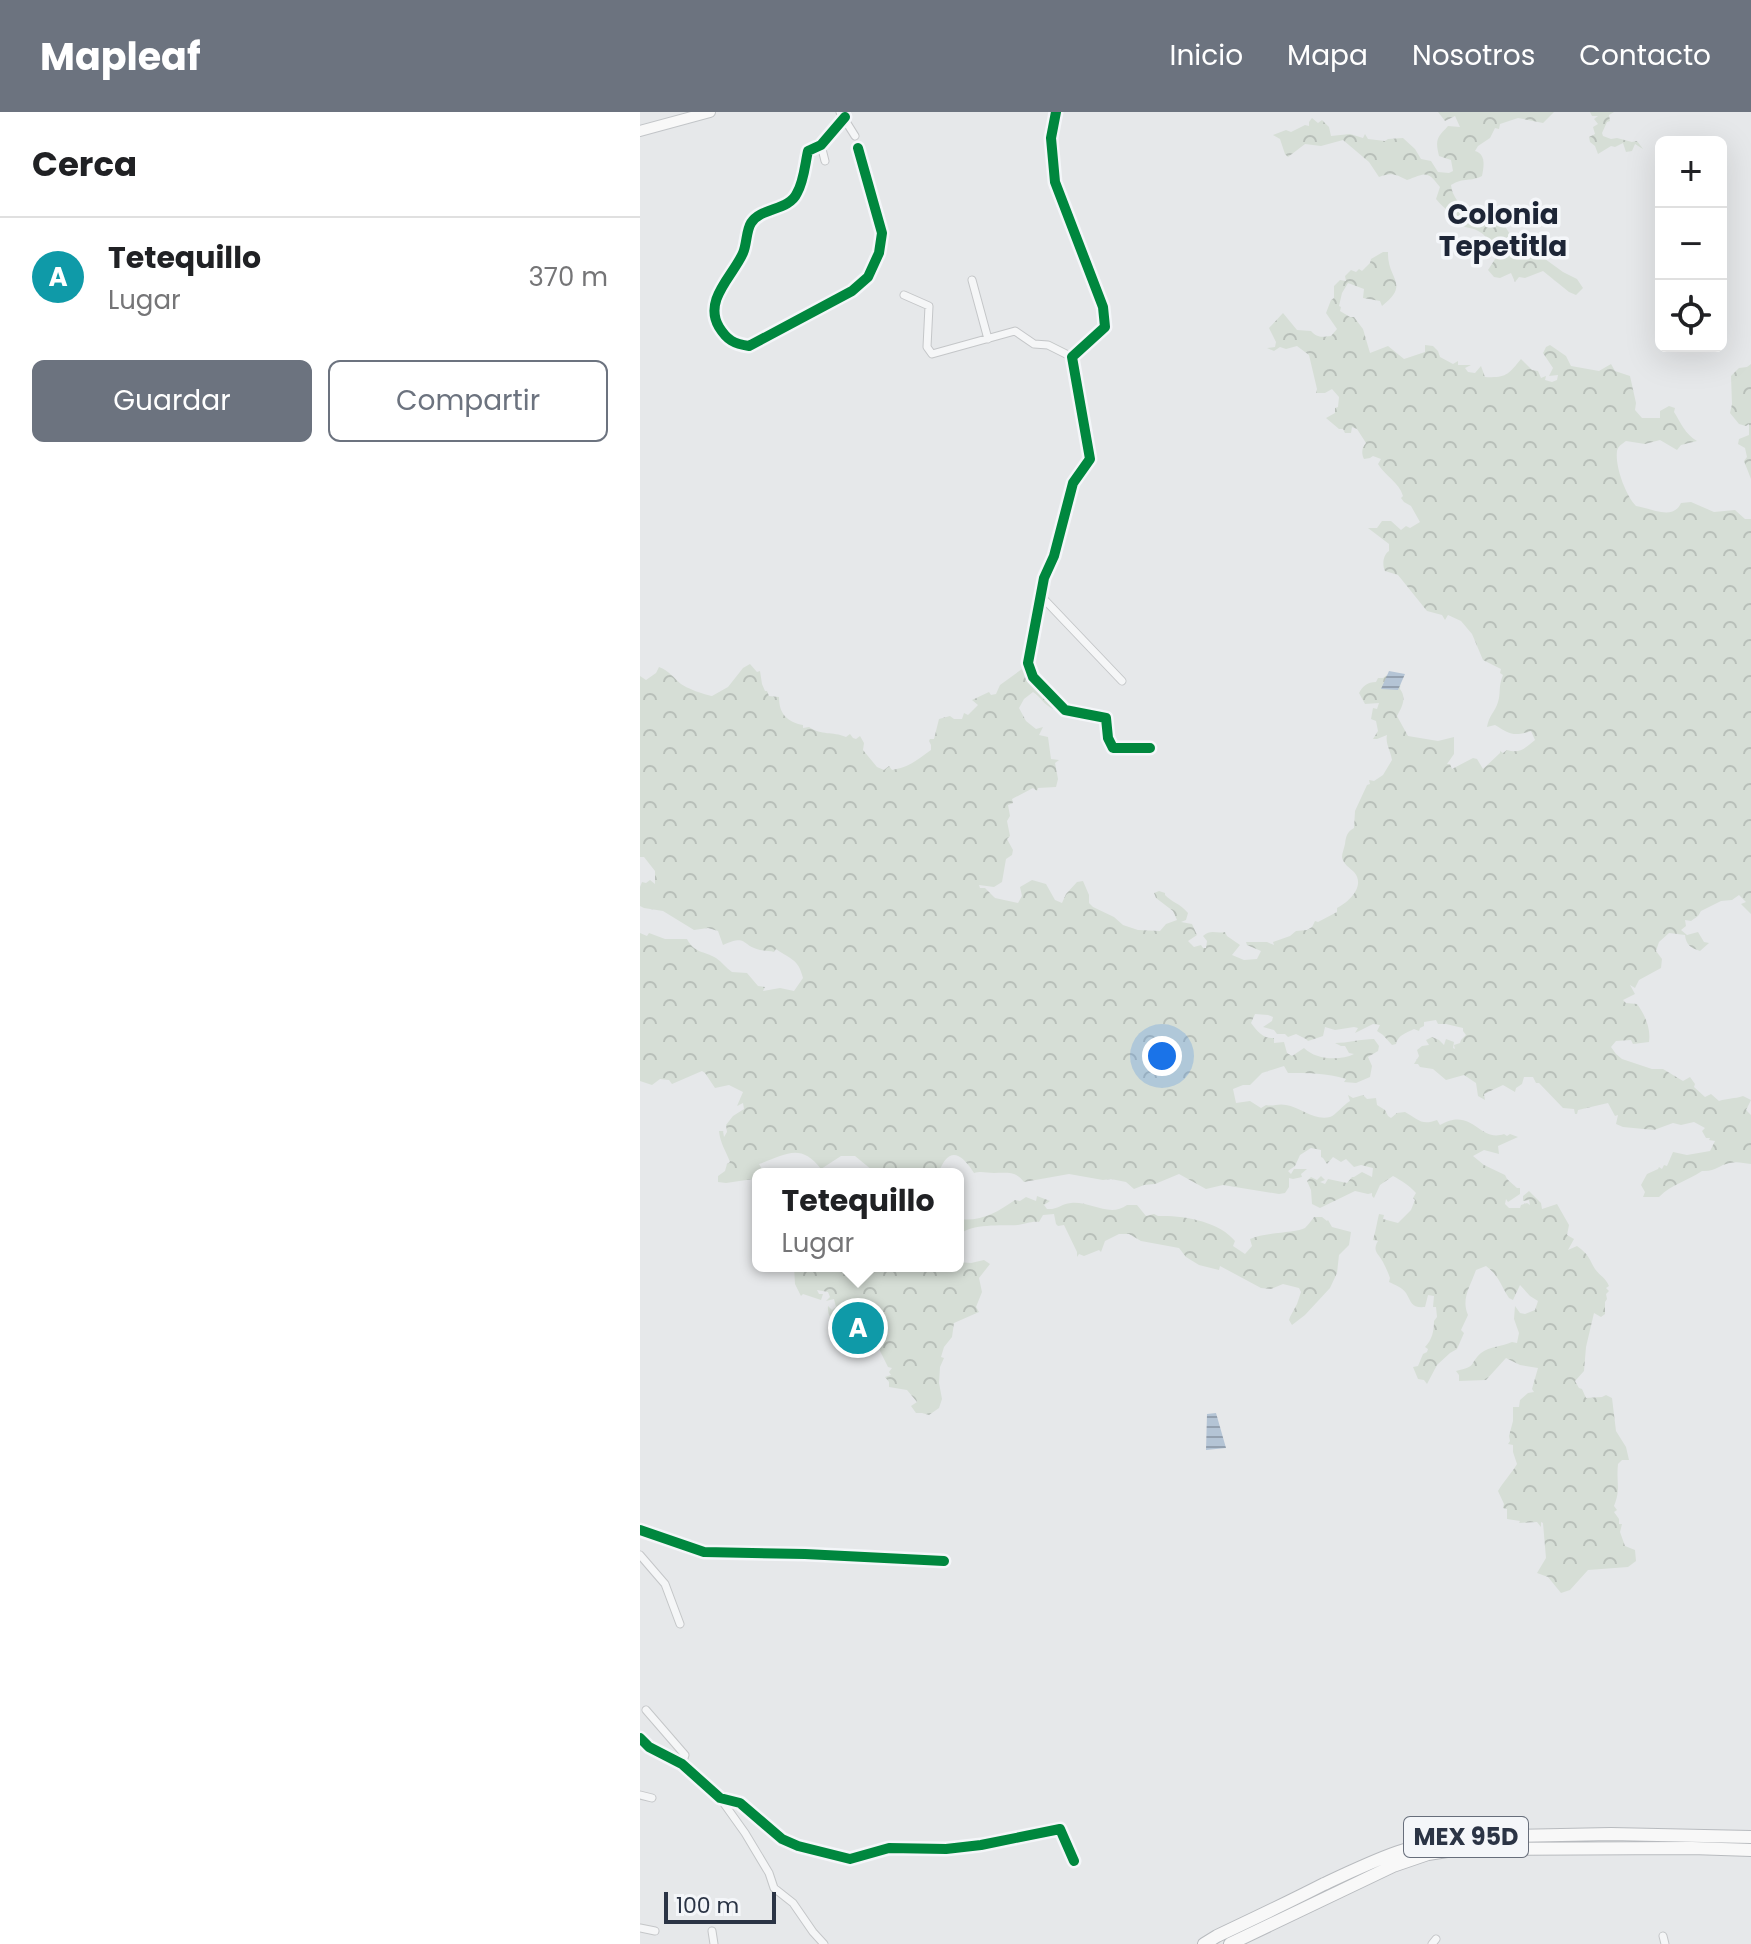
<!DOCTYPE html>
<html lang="es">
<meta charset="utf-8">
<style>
:root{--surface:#fff;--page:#f2f2f2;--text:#202124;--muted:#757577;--line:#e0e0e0;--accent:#6c737f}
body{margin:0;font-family:Poppins,sans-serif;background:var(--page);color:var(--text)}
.controls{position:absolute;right:24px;top:24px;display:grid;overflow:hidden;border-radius:12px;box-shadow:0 8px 32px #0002}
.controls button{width:72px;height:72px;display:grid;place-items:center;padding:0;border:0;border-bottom:2px solid var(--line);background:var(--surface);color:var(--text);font:40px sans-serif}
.scale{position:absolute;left:24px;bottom:20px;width:112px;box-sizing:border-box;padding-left:8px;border:4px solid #2b3445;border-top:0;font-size:22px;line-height:28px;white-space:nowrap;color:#2b3445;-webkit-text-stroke:6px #f4f6f9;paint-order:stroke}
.you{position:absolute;left:522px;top:944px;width:28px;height:28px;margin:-20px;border:6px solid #fff;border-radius:50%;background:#1a73e8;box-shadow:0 0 0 12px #1a73e833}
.badge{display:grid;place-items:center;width:52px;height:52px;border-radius:50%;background:var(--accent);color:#fff;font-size:26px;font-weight:700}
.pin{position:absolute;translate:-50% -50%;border:4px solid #fff;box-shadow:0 2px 8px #0006}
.popup{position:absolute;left:112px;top:1056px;width:212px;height:104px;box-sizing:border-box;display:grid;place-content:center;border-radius:12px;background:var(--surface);filter:drop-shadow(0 2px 6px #0005);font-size:26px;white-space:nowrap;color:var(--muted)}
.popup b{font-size:30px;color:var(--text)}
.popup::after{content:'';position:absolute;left:50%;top:100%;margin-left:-16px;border:16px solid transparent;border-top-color:var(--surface)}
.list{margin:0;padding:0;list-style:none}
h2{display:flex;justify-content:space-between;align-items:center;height:104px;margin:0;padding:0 32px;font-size:34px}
h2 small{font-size:26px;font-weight:400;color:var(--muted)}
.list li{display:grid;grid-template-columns:52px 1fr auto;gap:24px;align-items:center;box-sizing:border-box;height:120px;padding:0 32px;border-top:2px solid var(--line)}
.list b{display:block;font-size:30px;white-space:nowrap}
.list p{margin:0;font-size:26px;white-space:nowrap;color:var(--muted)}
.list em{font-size:26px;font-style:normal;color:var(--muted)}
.actions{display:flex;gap:16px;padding:24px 32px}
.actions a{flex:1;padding:18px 0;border:2px solid var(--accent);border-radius:12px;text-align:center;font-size:28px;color:var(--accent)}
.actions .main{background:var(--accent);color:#fff}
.icon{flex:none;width:44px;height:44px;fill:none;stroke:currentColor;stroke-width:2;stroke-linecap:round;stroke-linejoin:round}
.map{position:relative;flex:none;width:1111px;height:1832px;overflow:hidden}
header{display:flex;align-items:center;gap:48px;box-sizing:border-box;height:112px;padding:0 40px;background:var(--accent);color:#fff}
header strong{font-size:38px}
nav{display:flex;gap:44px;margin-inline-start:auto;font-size:28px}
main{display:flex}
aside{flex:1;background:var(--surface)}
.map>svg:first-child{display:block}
</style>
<header>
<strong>Mapleaf</strong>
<nav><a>Inicio</a><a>Mapa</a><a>Nosotros</a><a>Contacto</a></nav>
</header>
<main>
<aside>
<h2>Cerca<small></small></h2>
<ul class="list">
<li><span class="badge" style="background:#0f9aa8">A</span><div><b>Tetequillo</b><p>Lugar</p></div><em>370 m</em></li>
</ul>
<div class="actions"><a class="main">Guardar</a><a>Compartir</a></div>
</aside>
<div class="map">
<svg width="1111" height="1832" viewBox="0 0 1111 1832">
<defs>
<pattern id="forest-crowns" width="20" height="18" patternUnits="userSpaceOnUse" patternTransform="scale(2)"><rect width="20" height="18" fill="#d6ded6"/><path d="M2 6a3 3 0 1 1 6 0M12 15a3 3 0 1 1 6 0" fill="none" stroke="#b8bfb9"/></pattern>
<pattern id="water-rules" width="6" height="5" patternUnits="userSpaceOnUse" patternTransform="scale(2)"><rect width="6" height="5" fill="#b4c4d5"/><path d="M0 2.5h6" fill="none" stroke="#93a0af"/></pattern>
</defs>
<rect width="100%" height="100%" fill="#e6e8ea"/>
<path fill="url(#forest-crowns)" d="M798 0H914L903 11 878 6 860 12 859 17 855 16 850 26 838 34 835 39C846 42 844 54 842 64 831 70 824 65 811 73 813 89 825 99 840 98L842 101 863 111 871 124 879 133 894 139 923 160 937 167 943 176 936 183 929 180 903 159 885 166 879 165 875 170 871 161 860 166 854 165 848 158 857 144C848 127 845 118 825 115 816 104 805 98 796 87L800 75C787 58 786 61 767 68 756 62 751 60 739 65L729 50 703 28 681 34 665 32 648 45 645 42 640 27 633 23 646 18 651 20 665 13 669 14V10L672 6 678 11 682 8 689 15 691 24 710 22 723 26 725 22 728 27 745 29 748 27 763 26 775 37 781 47 791 49 798 60 809 61 813 59 811 48 799 44C795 27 797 26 808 14L820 15 815 4 805 9Z
M950 0H974L969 3 970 9 967 10 962 21 963 24 971 27 977 26 992 30 997 29 1003 37 995 32 992 39 986 40 983 31 975 35 971 34 958 42 955 34 950 30 949 25 955 22 953 15 958 12 954 7 958 4H952Z
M743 140H748C747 168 771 171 742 194L740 189 723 186 724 177 708 171 702 181 699 194 701 195 700 199 710 205H714L723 217 730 241 748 234 764 247 785 240V233L793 234 798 239 800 245 813 252 818 249V253H831L825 256 828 260 835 261 841 254 845 265C866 266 868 263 881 247L892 258 898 259 901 266 906 264 905 268 912 270 917 268 918 263 909 264 913 256 903 241 906 235 910 233 926 244 931 254 959 259 971 252 975 259 990 264 996 291 995 298 1002 306H1020V299L1029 294 1035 296 1034 300C1041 311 1045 322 1057 329L1041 333 1037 338 1020 328 1005 332 986 329C982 332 978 334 977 339 975 354 985 382 996 394 1011 396 1033 409 1041 391L1051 390 1074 400 1095 398 1105 407H1111V802L1101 792 1106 790 1099 783 1092 788 1081 789 1061 799 1058 804 1051 809 1045 808 1046 814 1041 818 1047 823 1058 820 1064 830 1069 831 1060 839C1051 836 1046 833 1045 823L1029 821 1019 830 1016 839 1022 847 1021 856 999 868 995 876 990 873 995 882 983 888 986 891 997 892C1005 903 1011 916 1009 930L993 932 991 928 976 929 971 935 976 942 982 947 1012 957H1023L1043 969 1050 965 1055 972 1054 975 1065 985 1071 982 1079 989C1088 986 1094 987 1103 984L1111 988 1106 998 1111 1003V1052C1103 1051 1097 1049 1090 1051 1078 1053 1076 1060 1062 1059 1047 1069 1032 1072 1019 1085H1003L1005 1080 1001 1073 1007 1062 1018 1057 1019 1055 1022 1057 1024 1053 1027 1054 1033 1040 1047 1043 1070 1039 1075 1029 1069 1028 1070 1026H1066L1062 1019 1065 1016 1054 1010 1041 1013 1033 1011 1014 1018 983 1015 976 1012 978 1003 975 1004 968 991 938 998 937 1002H935L934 997 923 996 899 971H896L893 965H884L882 972 876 976 875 980 863 973 844 982 845 988 838 984 836 971 824 963 806 968 793 957 780 955 778 952H774L779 944 777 938 782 934 789 933 786 928 792 925 799 928 804 933 806 927 814 930 813 936 815 937 814 933 820 931 821 928 826 923 823 919V916L806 912H798L796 908 784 910V914L780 916 779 919 774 917C766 921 758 923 756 932L752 933 743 923 737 919 740 913 733 912 715 921 718 916 714 915 695 918 685 915 683 924 668 929 666 927 656 922 648 925 645 922H637L634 918 623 915 632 909 633 905 628 903 615 902 611 911C617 919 623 927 634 926V931L644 930 647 941 652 944 664 936C676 948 700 949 714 942L709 941 705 934H701L695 931C708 931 720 927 734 927L739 934 738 939 728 945 732 954 730 965 716 971 704 970 706 967C687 961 667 961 648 961L644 954 622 961 610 973H603L593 977 596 991 610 989 621 996 626 993C633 995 638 991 646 993 660 995 674 1009 690 1005 696 1003 703 993 710 989L708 983 713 986 723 983 727 987 736 986 737 993 745 998 748 1004 751 1006 757 1001 765 1000C778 1007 781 1014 797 1008L800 1013C833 994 839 1031 864 1022L867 1024 870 1022 878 1025 858 1034 859 1042 844 1038 833 1044 844 1053 865 1063 867 1067 877 1076H880V1082L868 1090 866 1087 865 1092 869 1096H880L881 1093 887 1091 890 1093 889 1088 883 1089V1084L889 1079 901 1091 902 1097 917 1092 929 1113 927 1123 934 1127 928 1138 937 1134C950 1144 948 1145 955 1157 960 1164 965 1165 969 1174L966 1176 969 1179 966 1182 967 1187 965 1190V1202L961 1205 954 1201 946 1235 944 1259 935 1269 939 1276 942 1277 946 1286 962 1285 966 1283 972 1286 976 1319 986 1335 989 1348H982L978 1352C976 1370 981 1377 974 1394L977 1398 974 1400 979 1407V1412H982L980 1420 985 1434 995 1438 996 1449 988 1455 948 1458 930 1478 921 1481 908 1465 897 1461 906 1446 903 1411 901 1410V1415L897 1410 879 1411 880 1409 867 1407V1397L863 1396 864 1392 858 1379C863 1370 871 1362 877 1352L873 1340V1333L868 1332 870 1329 869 1324 873 1309V1295H879L880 1288 888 1281 894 1280 892 1277 898 1256 880 1253 866 1246 846 1268 819 1269V1263L816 1259C838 1254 828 1253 841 1241 850 1234 862 1235 872 1230L877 1231 879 1221 874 1207 875 1194 880 1201 885 1202 895 1198 898 1189 890 1184 880 1173 873 1188 869 1186C860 1172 859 1164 846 1154L836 1158C830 1175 821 1187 828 1203L821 1218 824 1221 817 1237 810 1241 797 1253 787 1272 784 1268 778 1267 773 1255 778 1254 783 1242 787 1240 788 1237 785 1235C792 1228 794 1219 794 1209L797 1205 796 1195H793L794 1184 788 1183 785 1195C771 1196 772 1191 766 1181 762 1175 755 1173 749 1170L750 1166C748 1160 745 1154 743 1150 738 1141 732 1139 738 1129L733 1128C736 1118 737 1110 739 1102L744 1103 743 1107 758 1111 771 1098 775 1088 773 1086 776 1081C769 1073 762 1069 753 1064L740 1073 734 1086 732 1084V1081L728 1082 715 1079 680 1096 672 1092 671 1078 667 1069 671 1065 677 1068 681 1064 685 1068 680 1070 685 1072 688 1067 707 1071 712 1065H714L722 1060 732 1065 733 1056 721 1053 714 1055 706 1047 701 1050 693 1045 687 1052 683 1046 681 1045V1038L671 1036 660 1043 655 1054 648 1059 651 1062 654 1057H667L661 1062 662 1065 653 1067 649 1066V1075L645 1081 639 1082 583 1073 566 1077 539 1062 515 1072 504 1073 494 1077 486 1070 471 1067 463 1068 429 1062 384 1070C376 1059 367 1061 354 1061 346 1061 342 1059 334 1061 321 1041 309 1034 299 1060L288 1062H235L232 1061V1058L215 1044H201L181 1057C160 1030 146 1043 119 1052L122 1057 113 1067 86 1071 78 1070V1064L85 1059 87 1052 90 1050C86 1039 80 1031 79 1019H83L84 1025 87 1020 86 1013 93 1004 104 997 103 991 97 994 103 980 89 973 75 976 65 961 62 959 32 972 29 968 20 967 12 973 0 969V821L7 824 9 821 25 827H47C54 841 64 839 76 846 82 850 86 856 92 860L107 861 118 874 125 875 123 879 140 876 154 879 163 866C158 846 151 848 136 837L134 840C130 839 125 839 120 838 100 833 108 822 83 833L78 819 68 816 54 818 23 799 4 796 0 794V775L2 770 6 771 10 768 15 772V759L4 745H0V564L6 568 16 561 19 555C29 559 33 565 41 572 46 576 65 583 72 584L88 575 103 556 110 552 117 560 120 559 122 572 125 579H127L129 584 139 585C139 602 147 610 163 613V616L169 615C182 624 192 619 206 625L210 622 213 626 216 627 220 624 224 631 223 638 237 655 244 658 249 654 252 658C270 655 277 648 291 638V633L289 629 290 627H294L299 607 310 604 314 607H322L324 601 328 603 338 593 332 588 349 580 351 583 356 582 360 573 382 557 388 567 401 569 417 590 413 597C404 593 401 585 393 580L384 587 379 596 386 609 396 617 403 615 399 623 408 625 411 647 419 648 415 651 418 667 416 675 398 676 397 679 393 676 372 687 373 691 368 693 370 704 367 709 370 724 367 727 373 738 372 743 366 747 362 770 354 775 339 773 340 776H345L355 786 378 791 382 784 380 775 392 768 406 772 415 788 422 791 426 782 437 770 443 769 449 783V791L453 795 474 805 483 813 498 818 520 819 526 812 537 808 533 799 516 786 514 781 519 779 525 781V783C531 790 540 791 548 801L546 808 541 810 552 812 557 823 548 829 554 835 561 833 563 836H566L567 829 563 824C571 817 576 822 585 820L587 824 600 833 592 843 604 848 617 847 621 839 607 833 606 830H627L634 833 633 830 650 824 656 819 667 818 672 815 675 809 678 810 697 800V796C709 790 726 774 714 760 710 756 703 752 702 745 702 741 704 737 705 732 706 724 707 720 714 716L715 699 727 673 730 672 729 668 734 669 743 663 752 648C751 640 745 631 747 623L737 627H733L738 619 736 609 731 607 733 596 737 597 739 591 725 592 719 581C723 574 727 570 736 570L738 566H743L750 561 761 565 760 577C767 586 762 595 757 604L768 624 798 629 814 625V642L807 652H810L812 657 833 646 837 647 843 657 860 641V639L863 641 867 638C880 642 885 636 895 628L891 619C873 625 870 622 855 613L847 615C849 603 855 600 858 590 861 581 858 575 863 563L860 561 861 557 843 548 832 522 821 509 808 503 805 508 802 503 787 499 758 463 745 459C742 453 743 443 749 439V432L728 416H737L742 409H751L761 418 766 414 770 416 780 410 771 394 764 390 761 386 763 384C759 370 745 364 738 352L741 347 733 344 730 346 724 347C721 341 722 335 726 331L717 317 712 315 711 321H705L703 317H699L686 306 695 301V296L698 295 699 285 692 277 685 281H676L677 277 669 243 657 234 646 237 640 235 634 239 627 236 635 235 636 230 629 216 643 201 657 218 671 219C677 226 682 225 691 224L697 217 686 201 691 188 694 186V174L700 168 706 169 705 164 711 158 716 160 719 157 722 159 730 151 731 147Z
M1111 252V367L1104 349 1107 345 1105 336 1098 332 1099 327 1109 323V312L1106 314 1099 312 1090 301 1092 292 1091 264 1099 256 1107 255Z
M397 1084 410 1089 404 1093 407 1097C417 1098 421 1092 431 1091 450 1089 470 1106 487 1093H497L506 1104 514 1102 518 1104C542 1103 579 1109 595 1129L593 1134 605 1142 612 1134 610 1127C625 1120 657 1121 665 1116 667 1114 673 1107 674 1105H682L687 1109 688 1108 692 1115 711 1120 709 1133 699 1143 697 1161 690 1176 665 1203 652 1213 649 1208 650 1205 657 1192 661 1180 659 1176 643 1172 631 1177 621 1176 580 1154 579 1158 559 1153 546 1145 539 1136 501 1129 489 1122H479L465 1129 461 1140 459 1138 444 1144 439 1142 437 1145V1140L424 1113 418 1114 416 1112 414 1102 403 1103 399 1110C391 1109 386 1112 378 1113 360 1114 333 1111 318 1123V1107C341 1110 356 1101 375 1088L380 1089 386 1085 396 1089Z
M344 1148 350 1152 339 1166 342 1180 336 1195 339 1200 314 1211 312 1225 304 1235 301 1245 304 1246 300 1255 299 1271 302 1287 299 1296 289 1303 282 1301H276L271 1294 277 1290 267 1278 249 1275V1270L245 1265 251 1263 249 1260 252 1256 248 1255 239 1237 231 1235 222 1243 218 1241 224 1235C221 1224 205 1218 196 1220L197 1216C192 1210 187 1202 188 1194L192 1198 196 1195 194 1187 186 1189 190 1185 188 1180 177 1178 179 1182H183L181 1188 163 1182 161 1184 155 1172 154 1154H318V1150L331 1151Z"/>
<path fill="url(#water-rules)" d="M749 559 765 562 758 578 741 577Z
M576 1301 586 1336 566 1338 567 1302Z"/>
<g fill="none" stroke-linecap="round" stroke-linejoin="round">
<g stroke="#c4c6c8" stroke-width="9">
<path id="minor" d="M200 0 215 24
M416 0 411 26 415 70 463 195 465 215 432 245 450 347 433 371 414 444 404 466 388 551 393 565 425 598 466 606 468 626 473 636H510
M205 5 181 33 168 39C165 52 164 69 157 81 149 99 121 95 111 111 106 119 107 132 103 141 93 164 63 188 79 215 87 228 94 232 109 234L212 179 228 165 239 141 242 121 218 36
M181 33 185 49
M332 168 348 227
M264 183 289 194 287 235 292 242 375 219 394 232 408 233 432 245
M401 484 482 569
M0 1418 64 1440 165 1442 304 1449
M0 1443 25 1472 40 1512
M6 1598 45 1643 42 1652
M0 1626 9 1635 42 1652 80 1686 100 1691 142 1727 158 1734 210 1747 249 1736 306 1737 341 1733 420 1717 434 1749
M0 1683 12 1686
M80 1686 105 1721 129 1761 134 1776 153 1791 173 1820 184 1832
M0 1816 15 1819
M72 1819 74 1832
M1023 1824 1025 1832
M792 1832 796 1827"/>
</g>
<g stroke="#c2c5c8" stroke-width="12">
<path id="primary" d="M0 19 70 0"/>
</g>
<g stroke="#b8bbbf" stroke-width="14">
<path id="motorway" d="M564 1832 577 1824C613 1807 649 1790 684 1772 735 1748 774 1729 831 1725L971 1722 1111 1725
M590 1832 753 1754 788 1742 807 1739 858 1737 1052 1736 1111 1738"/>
</g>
<use href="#minor" stroke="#f5f6f7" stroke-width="7"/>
<use href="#primary" stroke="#f8f8f8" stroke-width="10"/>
<use href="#motorway" stroke="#f8f8f8" stroke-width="12"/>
<g stroke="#f4f6f9" stroke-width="15">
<path id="cycleway" d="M416 0 411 26 415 70 463 195 465 215 432 245 450 347 433 371 414 444 404 466 388 551 393 565 425 598 466 606 468 626 473 636H510
M205 5 181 33 168 39C165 52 164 69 157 81 149 99 121 95 111 111 106 119 107 132 103 141 93 164 63 188 79 215 87 228 94 232 109 234L212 179 228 165 239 141 242 121 218 36
M0 1418 64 1440 165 1442 304 1449
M0 1626 9 1635 42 1652 80 1686 100 1691 142 1727 158 1734 210 1747 249 1736 306 1737 341 1733 420 1717 434 1749"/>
</g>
<use href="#cycleway" stroke="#00873e" stroke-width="10"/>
</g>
<g text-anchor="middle" stroke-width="7" stroke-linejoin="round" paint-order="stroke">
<rect fill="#f4f6f9" stroke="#676e7b" stroke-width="2" x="764" y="1705" width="124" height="40" rx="6"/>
<g font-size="24" font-weight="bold" fill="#2b3445">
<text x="826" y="1733">MEX 95D</text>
</g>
<g font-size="28" font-weight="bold" fill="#1d2536" stroke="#f4f6f9">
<text x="863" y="112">Colonia<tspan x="863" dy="32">Tepetitla</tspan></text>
</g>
</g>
</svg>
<div class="controls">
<button>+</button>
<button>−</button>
<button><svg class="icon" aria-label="locate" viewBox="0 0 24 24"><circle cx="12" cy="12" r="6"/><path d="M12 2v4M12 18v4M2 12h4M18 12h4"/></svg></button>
</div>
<div class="scale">100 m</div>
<div class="you"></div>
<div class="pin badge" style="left:218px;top:1216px;background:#0f9aa8">A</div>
<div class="popup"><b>Tetequillo</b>Lugar</div>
</div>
</main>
